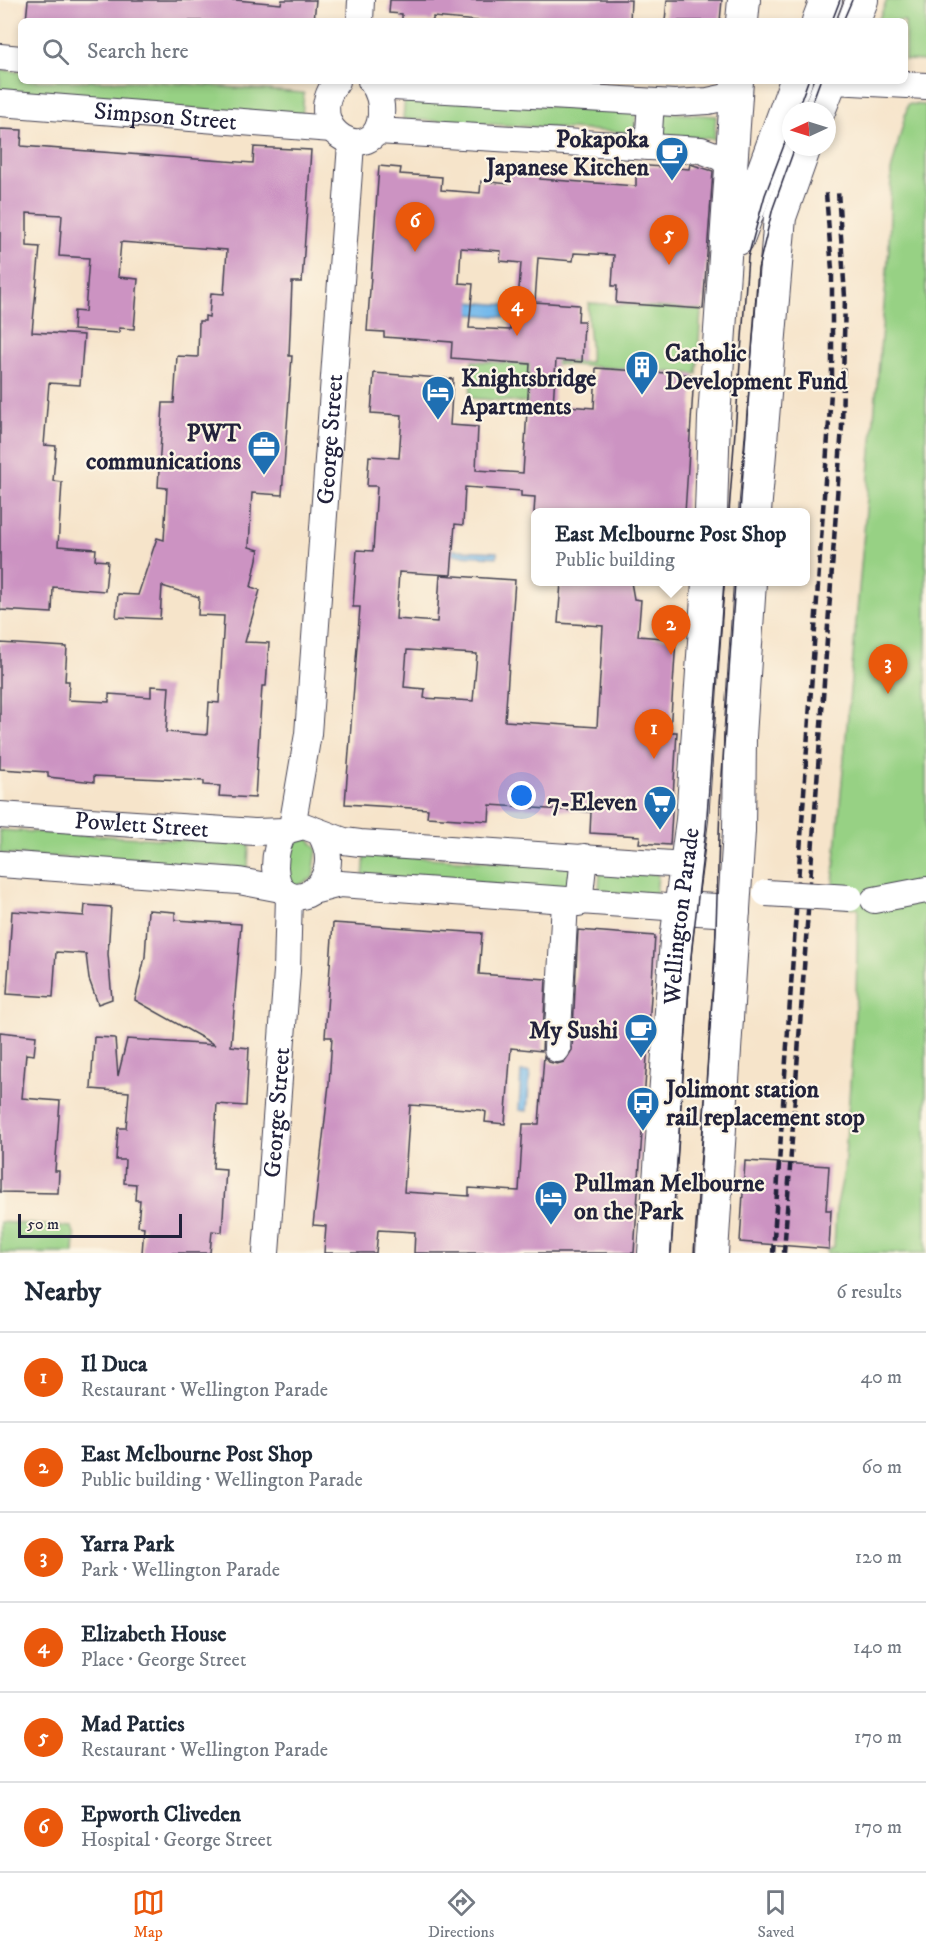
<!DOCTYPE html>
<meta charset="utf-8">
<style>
:root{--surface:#fff;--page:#f6f6f7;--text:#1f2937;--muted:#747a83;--line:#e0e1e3;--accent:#ea580c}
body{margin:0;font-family:"IM FELL DW Pica",serif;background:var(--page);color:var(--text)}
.compass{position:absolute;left:782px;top:102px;width:54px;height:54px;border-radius:50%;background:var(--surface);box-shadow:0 3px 9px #0003;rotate:266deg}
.scale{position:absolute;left:18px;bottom:15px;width:164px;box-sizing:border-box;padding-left:6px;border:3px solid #22223b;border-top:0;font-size:16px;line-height:21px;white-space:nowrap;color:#22223b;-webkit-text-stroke:4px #fcf5e5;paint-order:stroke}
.you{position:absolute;left:522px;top:796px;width:21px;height:21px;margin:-15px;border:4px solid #fff;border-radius:50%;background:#1a73e8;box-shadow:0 0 0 9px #1a73e833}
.badge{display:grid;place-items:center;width:39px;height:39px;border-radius:50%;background:var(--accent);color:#fff;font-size:20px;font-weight:700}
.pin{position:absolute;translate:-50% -50px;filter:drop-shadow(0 2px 3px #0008)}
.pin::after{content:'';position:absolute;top:32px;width:21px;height:18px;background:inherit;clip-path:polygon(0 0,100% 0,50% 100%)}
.popup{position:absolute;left:531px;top:508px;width:279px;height:78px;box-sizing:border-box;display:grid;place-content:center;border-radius:9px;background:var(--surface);filter:drop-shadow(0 2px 4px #0005);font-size:20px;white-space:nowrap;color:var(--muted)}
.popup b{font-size:22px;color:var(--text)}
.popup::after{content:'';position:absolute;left:50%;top:100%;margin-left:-12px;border:12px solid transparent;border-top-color:var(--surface)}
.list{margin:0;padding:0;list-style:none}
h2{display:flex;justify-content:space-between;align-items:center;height:78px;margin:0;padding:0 24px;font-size:26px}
h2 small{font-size:20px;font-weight:400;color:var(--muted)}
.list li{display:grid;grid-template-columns:39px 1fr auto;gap:18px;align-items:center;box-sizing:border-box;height:90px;padding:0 24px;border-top:2px solid var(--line)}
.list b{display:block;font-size:22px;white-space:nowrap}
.list p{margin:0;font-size:20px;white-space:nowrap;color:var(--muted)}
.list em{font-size:20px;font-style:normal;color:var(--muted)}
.icon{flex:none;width:33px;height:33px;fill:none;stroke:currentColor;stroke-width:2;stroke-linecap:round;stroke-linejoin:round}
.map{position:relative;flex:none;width:926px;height:1253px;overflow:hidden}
.search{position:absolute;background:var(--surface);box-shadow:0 3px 9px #0003;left:18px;right:18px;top:18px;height:66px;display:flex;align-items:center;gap:15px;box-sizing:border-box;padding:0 21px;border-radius:9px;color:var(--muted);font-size:22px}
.sheet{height:618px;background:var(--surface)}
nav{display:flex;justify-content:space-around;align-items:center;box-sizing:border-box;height:84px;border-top:2px solid var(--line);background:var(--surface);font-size:16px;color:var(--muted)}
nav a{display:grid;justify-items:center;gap:3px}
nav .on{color:var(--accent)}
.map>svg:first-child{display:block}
</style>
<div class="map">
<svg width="926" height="1253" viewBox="0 0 926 1253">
<rect width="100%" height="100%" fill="#fcf5e5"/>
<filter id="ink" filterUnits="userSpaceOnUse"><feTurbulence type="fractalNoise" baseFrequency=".0167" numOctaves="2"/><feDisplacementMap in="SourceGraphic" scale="12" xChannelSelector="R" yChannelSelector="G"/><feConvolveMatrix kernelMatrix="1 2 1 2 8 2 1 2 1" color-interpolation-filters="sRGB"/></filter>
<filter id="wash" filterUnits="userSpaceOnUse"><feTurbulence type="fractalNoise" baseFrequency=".008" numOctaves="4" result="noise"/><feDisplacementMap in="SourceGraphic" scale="24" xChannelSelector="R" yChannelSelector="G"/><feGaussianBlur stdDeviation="1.35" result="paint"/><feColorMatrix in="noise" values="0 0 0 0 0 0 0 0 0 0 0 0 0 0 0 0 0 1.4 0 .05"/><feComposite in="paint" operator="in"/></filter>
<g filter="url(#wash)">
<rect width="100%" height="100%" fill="#f6e4ca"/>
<path fill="#97d184" stroke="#5c7a60" stroke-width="1.5" d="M887 0H926V61L905 60V21H878Z
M0 70 21 72V81H145L304 93 302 117 0 95Z
M405 97 636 111 635 133 403 119Z
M908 104 926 105V1253H827V1249L834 1247 836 1209 844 1171 856 997 858 908 831 906 889 248 891 171Z
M659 112 716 116 714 139 657 135Z
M589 303 701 310 697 374 544 363V361L590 362C592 340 585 320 589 303Z
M472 361 529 364 533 368 531 403 470 398Z
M0 830 249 844 248 868 0 854Z
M306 835 317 849 313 878 293 888 282 860 287 843Z
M365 854 571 867 570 891 363 878Z
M600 870 658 874 656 896 599 892Z
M0 1222 72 1227 75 1237 74 1253H0Z"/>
<path fill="#75b9eb" stroke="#4c6e93" stroke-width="1.5" d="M468 302 506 305 505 317 467 314Z
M435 549 497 552V557L436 554Z
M521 1072H530L527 1111 519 1110Z"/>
<g id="blocks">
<path fill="#cc93c2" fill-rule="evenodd" d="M28 0H236L281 4 282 0H316L314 21H26Z
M390 0H631L630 21H478L433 17V21H402V14L389 13Z
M667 0H722L720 21H665Z
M0 129 22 130 21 146 210 160 253 163 254 147 311 150 302 282H292L289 356H292L282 495 252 493 249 547 259 550 251 587 260 590 245 642 269 643 266 686H262L255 798 219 796 220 786 204 785V781L94 776V782L48 777V772L0 769V643L67 647 65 681H69L68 700 109 702V694L151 697V686L169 687 166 732 207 735 209 702 219 703 224 616 198 615 199 597 162 586 160 619 116 617 118 594 138 595 157 538 164 540 167 488 158 487 163 403H174L177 356 198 357 199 321H205V316L209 317 211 293 224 294 227 250 121 242 118 277 138 279 134 329 119 328V333L73 330 74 311 85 312 89 258 59 256 62 215 27 213V246L40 247 32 332 84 335 80 385 49 383 44 445 56 446 53 481 62 482 58 546 96 549 95 560 108 561 105 591 53 587 52 613 0 610Z
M690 164 713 171 703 309 616 303 617 286H612L614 255 574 253 573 261 538 258 535 302 579 305 578 321H584L582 362 556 360 553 405 594 408 596 368 694 375 685 513H534L535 497 521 496V491L465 487 463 525 455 524 451 575 399 572 396 619 437 622 440 575 515 580 505 721 597 727 603 626 558 623 561 582H631L634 599 641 600 638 636 676 639 670 732H677L670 845 639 843 640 836 590 833 591 812 490 805 489 821 427 817 428 809 345 804 360 607H353L357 550 373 551 377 486H367L369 456 399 458 402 415 371 413 374 373 453 379 450 425 478 427 476 470 523 473 530 364 451 358 452 342 384 337V332L367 331 379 166 401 168 400 174 442 177 441 190 480 193 481 181 509 184 510 166 541 168 540 179 636 186V165L689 169ZM461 248 501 251 500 261 521 263 518 301 512 304 510 330 469 328 473 284 459 283ZM407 650 477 654 473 701 424 698 425 689 404 687Z
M85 905 111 907 108 954 112 999 98 1004 89 979 86 954 56 952 53 997 7 994 12 911 84 916Z
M148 910 175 912V920L241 924 231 1046 249 1048 246 1106 217 1104 213 1168 226 1169 222 1232 212 1231 210 1253H142L144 1227 138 1226 140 1200H135L136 1184 124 1183 125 1160H116L118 1128H126L129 1092 91 1089 94 1037 115 1038 118 1076 127 1039 215 1045 135 1000 145 957Z
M333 923 482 933 479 974 546 979 542 1051 511 1048 505 1124 485 1122 486 1112 481 1110 410 1105 404 1192 469 1196V1188L519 1191 523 1124H539L544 1056 549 1062 557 1064 564 1062 572 1050 578 930 655 936 634 1253H414L415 1232 378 1230 376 1253H324L326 1226 313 1225 329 1084 332 1037H325Z
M0 1032 36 1036 34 1055 26 1054 22 1098 60 1101 55 1171H59L58 1193 0 1192Z
M745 1161 829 1166 826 1210H831L829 1249 740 1242Z"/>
</g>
</g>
<g filter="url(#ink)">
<use href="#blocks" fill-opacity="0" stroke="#423f50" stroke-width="1.5"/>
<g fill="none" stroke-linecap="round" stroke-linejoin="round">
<g stroke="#423f50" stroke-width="28">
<g id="minor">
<path d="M360 21 361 0"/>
<path d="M0 57 21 59"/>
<path d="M337 81C298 131 375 170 381 116 382 104 379 91 371 81"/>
<path d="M834 81 926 86"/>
<path d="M375 86 675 103 708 101 736 95"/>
<path id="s1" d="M0 103 332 129"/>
<path d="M377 131 701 150 720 157 732 168"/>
<path d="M648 147 651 102"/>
<path id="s2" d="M0 815 255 832 285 831"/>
<path id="s3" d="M292 827 308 734 351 144"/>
<path d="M320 833C352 886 278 927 275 867 275 855 278 842 285 831L304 826 344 841 360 843 686 865"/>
<path d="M0 864 239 881 281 889"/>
<path d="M317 890 340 884 680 908"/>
<path d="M874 900 926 890"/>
<path d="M579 903 584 857"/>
<path d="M557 1049 565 902"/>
<path id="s4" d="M266 1253 287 971 289 895"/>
</g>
</g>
<g stroke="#423f50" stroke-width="34">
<g id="major">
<path d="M742 21 744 0"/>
<path d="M818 21 826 0"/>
<path d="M854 21 862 0"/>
<path d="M819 111 831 81"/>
<path d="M738 239 796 81"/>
<path d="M711 512 714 418 737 81"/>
<path d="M755 512 780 217 805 147"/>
<path d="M680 908 734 911"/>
<path id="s5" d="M654 1253 676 940 692 820 708 582"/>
<path d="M712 1253 739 831 740 737 750 582"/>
</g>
</g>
<use href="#minor" stroke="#fff" stroke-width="26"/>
<use href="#major" stroke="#fff" stroke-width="32"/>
<path stroke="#22223b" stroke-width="1.5" d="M832 21 840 0
M843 21 852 0
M797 111 808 81
M809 111 820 81
M729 512 748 257 765 195 791 127
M740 512 758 269 773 208 795 147
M671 1253 691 956 706 829 724 582
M694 1253 715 958 720 805 735 582"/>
<path stroke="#22223b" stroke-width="4.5" stroke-dasharray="9 4.5" stroke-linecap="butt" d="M773 1253 832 377V270L826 193
M784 1253 842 426 845 297 838 191"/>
<g stroke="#423f50" stroke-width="28" stroke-linecap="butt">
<path id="minor-bridge" d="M766 893 850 898"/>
</g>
<use href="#minor-bridge" stroke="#fff" stroke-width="26"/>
</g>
</g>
<defs>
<g id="cafe-pin" transform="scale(1.725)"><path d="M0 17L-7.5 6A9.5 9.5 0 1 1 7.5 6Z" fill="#1f6fb2" stroke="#fcf5e5"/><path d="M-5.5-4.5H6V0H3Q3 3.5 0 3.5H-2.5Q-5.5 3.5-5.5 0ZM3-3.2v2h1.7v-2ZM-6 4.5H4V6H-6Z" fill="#fff"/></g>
<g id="building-pin" transform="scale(1.725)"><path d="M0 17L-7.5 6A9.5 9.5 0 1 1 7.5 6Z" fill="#1f6fb2" stroke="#fcf5e5"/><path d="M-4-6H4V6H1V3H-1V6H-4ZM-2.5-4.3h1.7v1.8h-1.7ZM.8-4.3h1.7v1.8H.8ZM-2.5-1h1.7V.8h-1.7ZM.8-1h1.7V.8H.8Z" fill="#fff"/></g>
<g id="hotel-pin" transform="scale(1.725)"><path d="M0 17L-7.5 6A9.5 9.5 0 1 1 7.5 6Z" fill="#1f6fb2" stroke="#fcf5e5"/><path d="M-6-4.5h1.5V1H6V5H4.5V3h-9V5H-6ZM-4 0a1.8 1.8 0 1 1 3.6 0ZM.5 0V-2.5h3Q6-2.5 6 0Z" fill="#fff"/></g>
<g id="office-pin" transform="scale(1.725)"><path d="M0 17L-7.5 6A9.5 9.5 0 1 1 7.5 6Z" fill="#1f6fb2" stroke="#fcf5e5"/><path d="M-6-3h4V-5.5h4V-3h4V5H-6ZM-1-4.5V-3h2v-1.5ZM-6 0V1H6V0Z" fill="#fff"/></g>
<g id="supermarket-pin" transform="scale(1.725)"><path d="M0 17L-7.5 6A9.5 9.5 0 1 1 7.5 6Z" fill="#1f6fb2" stroke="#fcf5e5"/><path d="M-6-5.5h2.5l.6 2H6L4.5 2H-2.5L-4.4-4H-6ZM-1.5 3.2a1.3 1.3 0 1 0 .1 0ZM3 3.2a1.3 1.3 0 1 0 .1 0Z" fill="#fff"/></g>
<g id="bus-pin" transform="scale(1.725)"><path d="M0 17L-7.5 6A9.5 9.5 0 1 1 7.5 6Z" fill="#1f6fb2" stroke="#fcf5e5"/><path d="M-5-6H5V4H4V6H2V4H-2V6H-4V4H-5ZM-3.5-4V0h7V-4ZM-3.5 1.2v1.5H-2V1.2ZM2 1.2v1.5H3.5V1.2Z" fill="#fff"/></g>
</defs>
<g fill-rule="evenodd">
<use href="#cafe-pin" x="672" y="153"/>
<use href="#building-pin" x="642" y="367"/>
<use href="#hotel-pin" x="438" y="392"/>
<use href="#office-pin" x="264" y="447"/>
<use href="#supermarket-pin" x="660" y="802"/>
<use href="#cafe-pin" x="641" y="1030"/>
<use href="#bus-pin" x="643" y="1103"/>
<use href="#hotel-pin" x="551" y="1197"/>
</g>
<g text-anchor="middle" stroke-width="4.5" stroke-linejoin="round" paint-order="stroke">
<g font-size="24" fill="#22223b" stroke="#fcf5e5">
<text dy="8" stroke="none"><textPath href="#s1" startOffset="166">Simpson Street</textPath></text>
<text dy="8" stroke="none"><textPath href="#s3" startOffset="390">George Street</textPath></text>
<text dy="8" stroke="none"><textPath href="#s2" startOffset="142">Powlett Street</textPath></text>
<text dy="8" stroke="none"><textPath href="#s5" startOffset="338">Wellington Parade</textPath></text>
<text dy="8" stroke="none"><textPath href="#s4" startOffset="141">George Street</textPath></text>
</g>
<g font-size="24" font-weight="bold" fill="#22223b" stroke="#fcf5e5" text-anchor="end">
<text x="649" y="147">Pokapoka<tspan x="649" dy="28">Japanese Kitchen</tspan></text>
<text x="665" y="361" text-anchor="start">Catholic<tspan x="665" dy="28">Development Fund</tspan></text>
<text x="461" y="386" text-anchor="start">Knightsbridge<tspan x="461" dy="28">Apartments</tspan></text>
<text x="241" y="441">PWT<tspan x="241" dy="28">communications</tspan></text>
<text x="637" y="810">7-Eleven</text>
<text x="618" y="1038">My Sushi</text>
<text x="666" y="1097" text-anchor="start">Jolimont station<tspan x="666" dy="28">rail replacement stop</tspan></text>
<text x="574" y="1191" text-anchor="start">Pullman Melbourne<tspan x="574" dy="28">on the Park</tspan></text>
</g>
</g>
</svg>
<svg class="compass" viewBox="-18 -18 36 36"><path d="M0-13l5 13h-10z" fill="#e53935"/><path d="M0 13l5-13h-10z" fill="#747a83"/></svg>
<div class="scale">50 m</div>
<div class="you"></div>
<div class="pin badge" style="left:654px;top:759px">1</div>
<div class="pin badge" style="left:671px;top:655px">2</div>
<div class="popup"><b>East Melbourne Post Shop</b>Public building</div>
<div class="pin badge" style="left:888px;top:694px">3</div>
<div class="pin badge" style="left:517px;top:336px">4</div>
<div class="pin badge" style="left:669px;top:265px">5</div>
<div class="pin badge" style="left:415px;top:252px">6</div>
<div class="search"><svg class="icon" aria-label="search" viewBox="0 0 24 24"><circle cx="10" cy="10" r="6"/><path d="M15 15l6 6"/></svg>Search here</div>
</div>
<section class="sheet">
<h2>Nearby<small>6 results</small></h2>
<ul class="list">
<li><span class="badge">1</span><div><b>Il Duca</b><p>Restaurant · Wellington Parade</p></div><em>40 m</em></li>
<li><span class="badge">2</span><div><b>East Melbourne Post Shop</b><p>Public building · Wellington Parade</p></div><em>60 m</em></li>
<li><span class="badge">3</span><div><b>Yarra Park</b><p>Park · Wellington Parade</p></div><em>120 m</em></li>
<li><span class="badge">4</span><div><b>Elizabeth House</b><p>Place · George Street</p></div><em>140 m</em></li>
<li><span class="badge">5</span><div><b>Mad Patties</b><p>Restaurant · Wellington Parade</p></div><em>170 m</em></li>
<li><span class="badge">6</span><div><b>Epworth Cliveden</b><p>Hospital · George Street</p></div><em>170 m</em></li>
</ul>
</section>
<nav>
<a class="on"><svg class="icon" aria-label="map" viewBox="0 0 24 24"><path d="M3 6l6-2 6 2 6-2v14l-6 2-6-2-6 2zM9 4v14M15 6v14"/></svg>Map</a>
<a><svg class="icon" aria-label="directions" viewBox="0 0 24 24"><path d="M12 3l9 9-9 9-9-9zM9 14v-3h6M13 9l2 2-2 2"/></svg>Directions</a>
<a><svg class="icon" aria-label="saved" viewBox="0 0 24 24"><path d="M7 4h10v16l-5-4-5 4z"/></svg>Saved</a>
</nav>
